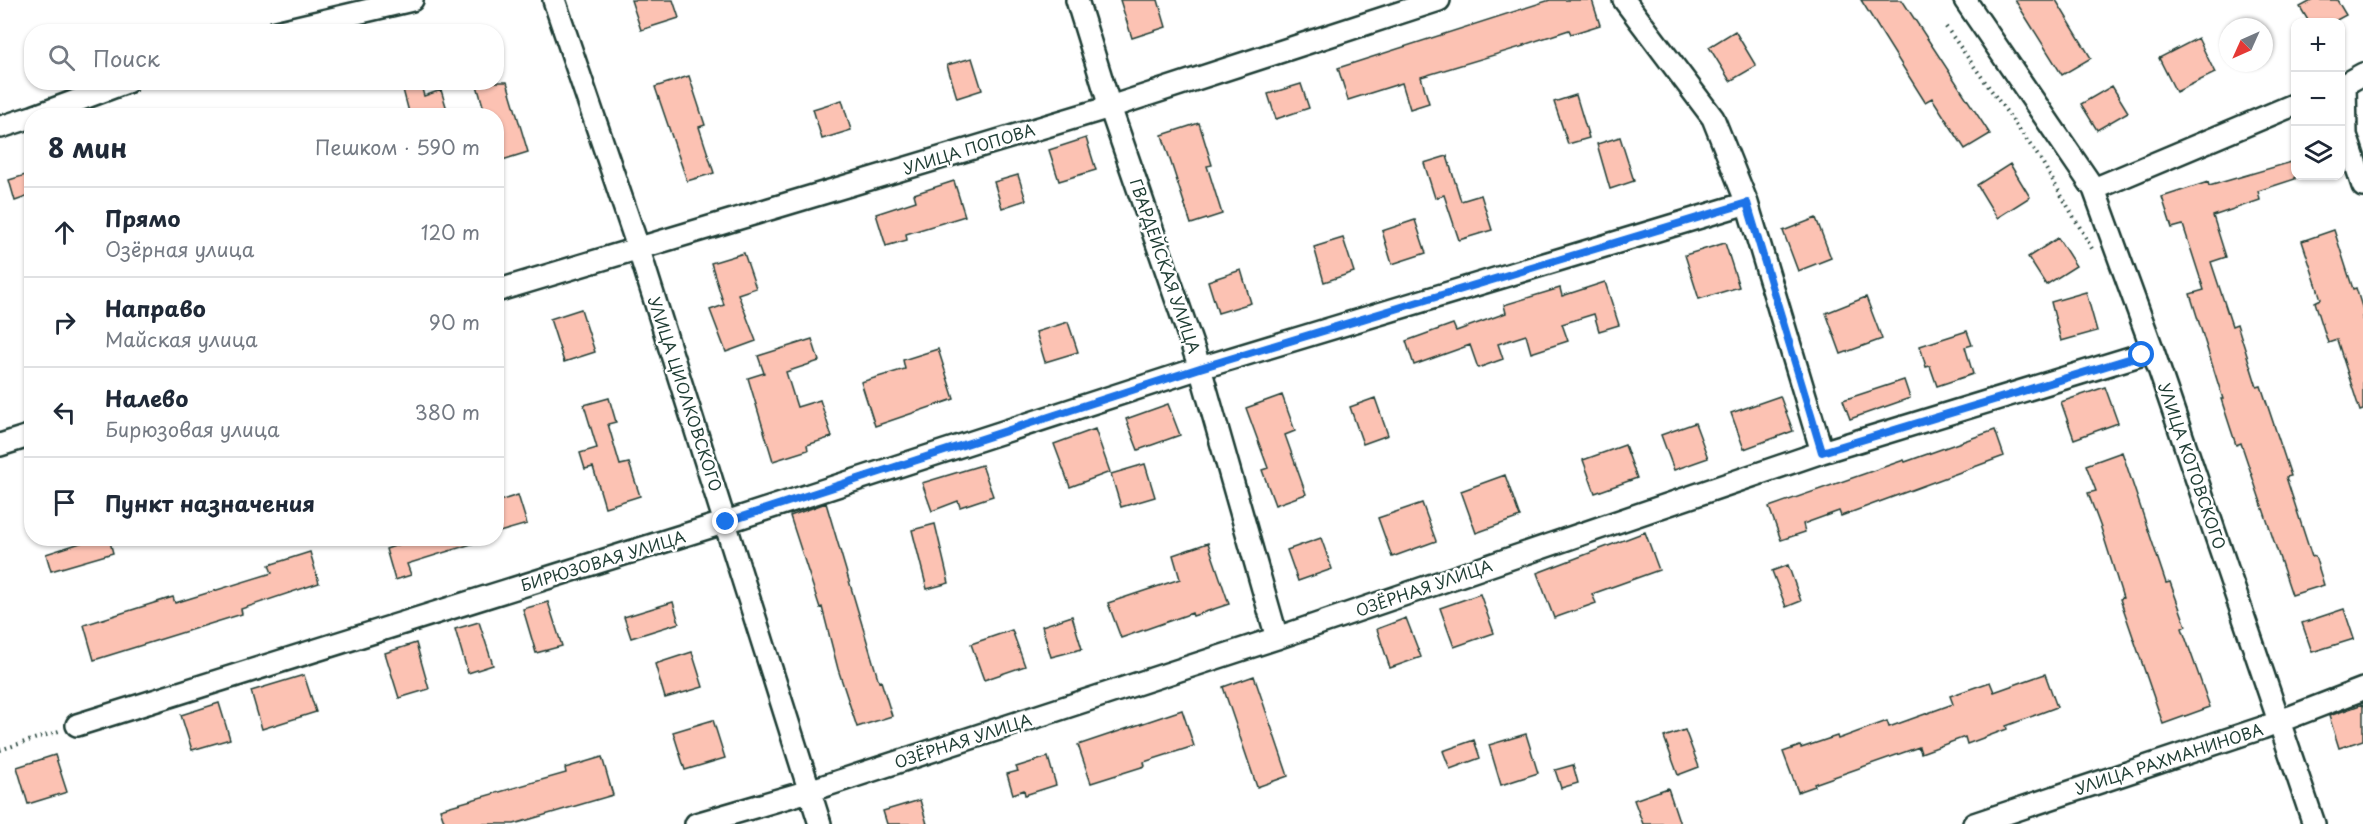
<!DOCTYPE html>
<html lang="ru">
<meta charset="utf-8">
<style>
:root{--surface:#fff;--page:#f2f2f3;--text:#1f2937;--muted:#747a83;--line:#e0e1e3}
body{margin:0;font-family:"Playpen Sans",sans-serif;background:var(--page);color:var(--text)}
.controls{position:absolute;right:18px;top:18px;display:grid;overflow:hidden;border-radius:12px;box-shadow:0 2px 4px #0004}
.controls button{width:54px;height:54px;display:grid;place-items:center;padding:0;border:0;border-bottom:2px solid var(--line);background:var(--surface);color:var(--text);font:30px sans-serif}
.compass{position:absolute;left:2219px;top:18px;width:54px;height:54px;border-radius:50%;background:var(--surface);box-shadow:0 2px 4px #0004;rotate:225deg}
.stop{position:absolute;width:18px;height:18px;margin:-14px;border:4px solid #1a73e8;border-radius:50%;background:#fff}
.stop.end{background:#1a73e8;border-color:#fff;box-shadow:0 2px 6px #0008}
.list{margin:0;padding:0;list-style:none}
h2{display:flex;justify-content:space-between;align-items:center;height:78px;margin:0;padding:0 24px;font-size:26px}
h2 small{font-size:20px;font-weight:400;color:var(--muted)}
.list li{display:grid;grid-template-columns:39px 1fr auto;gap:18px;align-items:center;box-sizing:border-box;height:90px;padding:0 24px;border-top:2px solid var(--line)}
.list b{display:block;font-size:22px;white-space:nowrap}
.list p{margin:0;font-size:20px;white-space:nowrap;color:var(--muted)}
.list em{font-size:20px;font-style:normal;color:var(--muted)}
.icon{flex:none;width:33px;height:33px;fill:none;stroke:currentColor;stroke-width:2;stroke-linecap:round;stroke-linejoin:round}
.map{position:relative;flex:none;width:2363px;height:824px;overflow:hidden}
.search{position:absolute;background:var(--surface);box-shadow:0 2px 4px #0004;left:24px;top:24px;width:480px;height:66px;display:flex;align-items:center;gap:15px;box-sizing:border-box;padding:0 21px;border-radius:24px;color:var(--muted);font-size:22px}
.panel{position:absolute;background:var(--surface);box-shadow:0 2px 4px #0004;left:24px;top:108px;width:480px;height:438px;border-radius:24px}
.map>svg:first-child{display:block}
</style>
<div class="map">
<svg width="2363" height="824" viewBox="0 0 2363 824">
<rect width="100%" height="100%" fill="#fff"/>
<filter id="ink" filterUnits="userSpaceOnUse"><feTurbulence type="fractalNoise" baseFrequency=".0167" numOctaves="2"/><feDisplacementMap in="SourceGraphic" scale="12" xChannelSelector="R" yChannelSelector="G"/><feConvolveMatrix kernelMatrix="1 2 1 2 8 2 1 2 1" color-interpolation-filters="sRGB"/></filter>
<g filter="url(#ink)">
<path fill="#fcc2b3" stroke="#1f3d34" stroke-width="1.5" d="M631 0H673L679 18 641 30Z
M1120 0H1158L1166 27 1132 38Z
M1550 0H1592L1600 25 1571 34 1569 30 1523 45 1524 46 1421 77 1429 103 1410 109 1402 83 1348 100 1338 68Z
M1861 0H1902L1990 134 1965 149 1932 98 1925 102Z
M2015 0H2056L2091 58 2062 75Z
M2313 0H2337L2346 15 2333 22H2309L2300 7Z
M1735 31 1756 66 1730 81 1709 47Z
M2198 38 2215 73 2176 92 2159 58Z
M972 58 982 90 957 98 947 65Z
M689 76 705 125 699 127 714 173 687 181 655 87Z
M401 82H420L424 96 441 90 449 116H410Z
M476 82H507L528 152 499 161 496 151V116H486Z
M1301 84 1309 108 1276 119 1268 94Z
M2112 86 2128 112 2097 130 2081 104Z
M1576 95 1589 138 1568 144 1554 102Z
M842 100 851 130 822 139 813 109Z
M1199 123 1212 165 1207 166 1222 214 1191 224 1162 135Z
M1620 137 1634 181 1610 189 1597 144Z
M1086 138 1096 170 1059 181 1049 150Z
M1447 156 1461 201 1481 195 1492 230 1459 240 1444 195 1435 198 1424 163Z
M2295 161V179L2258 191 2260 200 2213 216 2226 257 2211 262 2232 326 2237 324 2257 387 2261 386 2291 476 2286 477 2312 557 2315 556 2324 585 2292 595 2241 443 2236 445 2221 399H2223L2190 294 2204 290 2183 225 2172 228 2162 197 2208 182 2209 186Z
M2010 164 2030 197 1997 218 1977 185Z
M32 173V195L15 201 9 180Z
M1018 175 1026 200 1002 208 994 182Z
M954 181 965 216 906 234 907 240 886 246 876 214 916 201 914 194Z
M1816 218 1831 258 1798 271 1783 231Z
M1415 220 1426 253 1392 264 1382 231Z
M2334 230 2353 289 2356 288 2363 310V410L2360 411 2337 340 2328 343 2315 302 2321 299 2302 241Z
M1343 238 1354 272 1324 282 1314 247Z
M2058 238 2076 266 2046 285 2028 257Z
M1725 243 1739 287 1699 299 1685 255Z
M744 253 756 288 738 294 756 341 726 352 710 310 724 305 711 263Z
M1241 270 1251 303 1218 313 1208 281Z
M1605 282 1619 325 1599 331 1594 314 1562 324 1568 341 1531 353 1526 335 1498 344 1503 359 1478 368 1470 345 1414 365 1406 341 1453 324 1456 331 1506 313 1504 305 1560 288 1562 296Z
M2086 292 2097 331 2061 341 2051 302Z
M1866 297 1882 339 1841 354 1826 313Z
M581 309 595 352 564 362 550 319Z
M1068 322 1078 352 1045 362 1036 332Z
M1967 331 1972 345 1965 347 1973 374 1937 386 1930 366 1926 367 1920 346Z
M812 339 819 361 786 372 797 407 820 400 832 437 807 445 808 450 773 461 748 378 764 373 758 356Z
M938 349 954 399 875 426 861 382 905 369 903 360Z
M1904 380 1910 398 1850 419 1843 400Z
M2105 387 2118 423 2074 439 2061 402Z
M1282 395 1295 431 1285 435 1306 494 1275 505 1262 470 1268 468 1246 408Z
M1780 396 1793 431 1744 449 1731 413Z
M609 398 616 422 608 424 620 465 629 463 640 496 605 507 593 467 585 469 580 453 597 448 584 405Z
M1375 398 1388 435 1363 444 1350 407Z
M1168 404 1180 435 1138 450 1126 419Z
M1695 423 1708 458 1674 470 1661 435Z
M1095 429 1110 472 1070 487 1054 444Z
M1995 430 2004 456 1841 516 1839 511 1803 524 1805 532 1781 540 1769 507 1904 460 1905 462Z
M1625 445 1637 478 1595 493 1583 460Z
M2122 452 2166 583 2170 582 2186 626 2182 628 2210 707 2163 724 2120 599 2123 598 2101 528 2088 493 2096 491 2086 465Z
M1145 464 1155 497 1121 507 1111 474Z
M982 465 993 496 960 507 958 501 932 511 922 483Z
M1505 475 1520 517 1476 533 1461 491Z
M518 495 527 524 496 533V502Z
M826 503 879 682 881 681 892 716 857 727 838 669 822 607 820 608 790 516Z
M1422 503 1436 541 1392 557 1378 518Z
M935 524 949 583 927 589 912 530Z
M1645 532 1659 570 1592 594 1596 603 1554 618 1537 573Z
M96 538H109L113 553 51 571 46 554Z
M418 538H478V542L407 564 411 575 395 580 386 549Z
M1321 538 1332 569 1298 581 1287 550Z
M1208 543 1229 604 1193 616 1192 613 1121 638 1108 603 1180 579 1173 555Z
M310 552 319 583 241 609 242 614 94 660 84 625 173 597 175 603 272 573 269 565Z
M1788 565 1801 601 1786 607 1772 571Z
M1480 594 1494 633 1454 647 1440 608Z
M548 602 562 646 536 653 523 609Z
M673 602 679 623 631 638 624 617Z
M2344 609 2354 639 2312 652 2302 623Z
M1072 616 1082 649 1051 657 1042 626Z
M1406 618 1421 657 1390 668 1377 629Z
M479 622 493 665 468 673 455 629Z
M1012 630 1025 666 984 680 971 644Z
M416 643 429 689 399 698 385 653Z
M692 652 703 687 665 698 655 664Z
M2045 674 2057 707 2006 726 2007 729 1967 744 1965 737 1921 753 1919 747 1814 784 1815 786 1798 792 1783 752 1800 746 1801 748 1837 736 1838 739 1887 721 1889 727 1953 704 1950 696 1990 682 1994 692Z
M304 675 316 712 262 729 251 691Z
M1254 676 1288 776 1257 787 1223 687Z
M219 703 230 739 192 750 181 715Z
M2363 704V740L2339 748 2329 716Z
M1182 710 1194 746 1144 762 1145 766 1091 783 1078 745Z
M713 720 725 758 685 770 673 732Z
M1685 730 1699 767 1678 775 1664 737Z
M1526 734 1538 773 1501 785 1489 745Z
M1474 740 1480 758 1450 769 1443 751Z
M55 755 67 792 28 804 17 767Z
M602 757 613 795 514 824H445L440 809 566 773 565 768Z
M1048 757 1056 785 1025 795 1024 790 1013 794 1007 774 1018 771 1016 767Z
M1573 765 1578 783 1561 788 1555 770Z
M1668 788 1680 824H1643L1634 800Z
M920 800 927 824H887L883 811Z"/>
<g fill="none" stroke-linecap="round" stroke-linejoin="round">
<g stroke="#1f3d34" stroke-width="26">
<path id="minor" d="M554 0 638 247 820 824
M1077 0 1110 107 1200 368 1277 638
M1624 0 1713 118 1747 203 1822 452
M1965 0 2094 189 2153 351 2314 824
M276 32 412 0
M2363 74 2345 84 2346 135 2363 186
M35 116 127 82
M1 127 32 117
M2094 189 2296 104
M496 291 1110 107 1439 0
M0 445 32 435
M77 725 726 522 1200 368 1747 203
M696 824 809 791 1277 638 1822 452 2153 351
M1974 824 2262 728 2363 689"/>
</g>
<path stroke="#1f3d34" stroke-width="4" stroke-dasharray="1.5 4.5" stroke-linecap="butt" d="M1946 27 2041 160 2094 252
M0 750 59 731"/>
<use href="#minor" stroke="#fff" stroke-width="21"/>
</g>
</g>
<g fill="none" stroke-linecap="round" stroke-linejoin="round" filter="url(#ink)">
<path stroke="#1a73e8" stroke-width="8" d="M726 522 1200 368 1747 203 1822 452 2142 355"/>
</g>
<g text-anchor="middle" stroke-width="5" stroke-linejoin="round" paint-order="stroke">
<g font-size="16" fill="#1f3d34" stroke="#fff">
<text transform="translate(969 149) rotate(-17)" y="6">УЛИЦА ПОПОВА</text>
<text transform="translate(1165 266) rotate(71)" y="6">ГВАРДЕЙСКАЯ УЛИЦА</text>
<text transform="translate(685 394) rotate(72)" y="6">УЛИЦА ЦИОЛКОВСКОГО</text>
<text transform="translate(2192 466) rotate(71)" y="6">УЛИЦА КОТОВСКОГО</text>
<text transform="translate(603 561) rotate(-17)" y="6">БИРЮЗОВАЯ УЛИЦА</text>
<text transform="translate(1424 588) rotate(-19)" y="6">ОЗЁРНАЯ УЛИЦА</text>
<text transform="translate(963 741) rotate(-18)" y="6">ОЗЁРНАЯ УЛИЦА</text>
<text transform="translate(2169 759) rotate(-18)" y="6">УЛИЦА РАХМАНИНОВА</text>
</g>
</g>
</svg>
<div class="controls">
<button>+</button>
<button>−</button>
<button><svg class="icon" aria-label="layers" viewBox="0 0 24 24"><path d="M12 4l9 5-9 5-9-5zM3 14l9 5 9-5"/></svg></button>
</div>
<svg class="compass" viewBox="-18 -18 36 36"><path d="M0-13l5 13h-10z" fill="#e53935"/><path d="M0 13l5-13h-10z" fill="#747a83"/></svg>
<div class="stop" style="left:2142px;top:355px"></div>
<div class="stop end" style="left:726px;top:522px"></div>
<div class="search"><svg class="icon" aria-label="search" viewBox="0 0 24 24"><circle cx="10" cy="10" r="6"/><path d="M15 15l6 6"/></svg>Поиск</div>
<section class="panel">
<h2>8 мин<small>Пешком · 590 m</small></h2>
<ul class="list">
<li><svg class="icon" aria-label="ahead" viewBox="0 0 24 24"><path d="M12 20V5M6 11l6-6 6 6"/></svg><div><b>Прямо</b><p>Озёрная улица</p></div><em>120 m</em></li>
<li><svg class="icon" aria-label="right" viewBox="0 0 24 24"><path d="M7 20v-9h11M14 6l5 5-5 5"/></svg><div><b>Направо</b><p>Майская улица</p></div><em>90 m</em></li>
<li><svg class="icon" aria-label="left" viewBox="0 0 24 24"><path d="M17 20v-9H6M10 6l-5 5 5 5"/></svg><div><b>Налево</b><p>Бирюзовая улица</p></div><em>380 m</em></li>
<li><svg class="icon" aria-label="arrive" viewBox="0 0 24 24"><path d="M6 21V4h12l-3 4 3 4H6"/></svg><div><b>Пункт назначения</b></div></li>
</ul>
</section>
</div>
